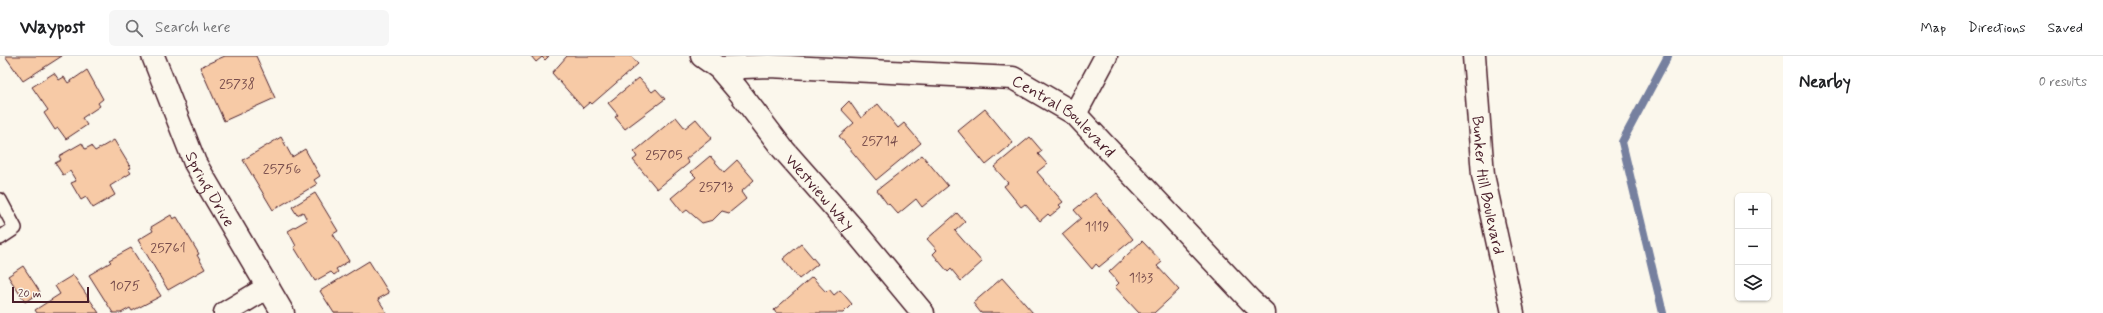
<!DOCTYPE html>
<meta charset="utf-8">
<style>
:root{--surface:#fff;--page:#f6f6f6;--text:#202124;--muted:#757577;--line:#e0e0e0}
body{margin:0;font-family:Mynerve,sans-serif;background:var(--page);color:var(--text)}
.controls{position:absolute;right:12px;bottom:12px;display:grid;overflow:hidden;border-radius:6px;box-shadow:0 1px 3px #0004}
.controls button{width:36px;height:36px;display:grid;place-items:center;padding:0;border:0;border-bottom:1px solid var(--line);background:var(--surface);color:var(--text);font:20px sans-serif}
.scale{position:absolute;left:12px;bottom:10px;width:77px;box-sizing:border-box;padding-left:4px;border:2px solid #4a1f2b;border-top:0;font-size:11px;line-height:14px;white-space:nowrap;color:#4a1f2b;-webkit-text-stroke:3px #fbf7ec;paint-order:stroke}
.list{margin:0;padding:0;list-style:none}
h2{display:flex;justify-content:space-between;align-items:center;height:52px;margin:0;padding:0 16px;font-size:17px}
h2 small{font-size:13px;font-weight:400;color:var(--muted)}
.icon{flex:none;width:22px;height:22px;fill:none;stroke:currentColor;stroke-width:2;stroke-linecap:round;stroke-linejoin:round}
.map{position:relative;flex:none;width:1783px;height:257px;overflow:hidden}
header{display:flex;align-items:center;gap:24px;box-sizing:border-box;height:56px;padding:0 20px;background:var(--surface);border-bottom:1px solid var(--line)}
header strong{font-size:19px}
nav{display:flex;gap:22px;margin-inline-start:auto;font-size:14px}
.search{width:280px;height:36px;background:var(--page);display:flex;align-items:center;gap:10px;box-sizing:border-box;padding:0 14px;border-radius:6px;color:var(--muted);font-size:15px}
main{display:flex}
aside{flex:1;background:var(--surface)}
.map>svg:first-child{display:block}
</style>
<header>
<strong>Waypost</strong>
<div class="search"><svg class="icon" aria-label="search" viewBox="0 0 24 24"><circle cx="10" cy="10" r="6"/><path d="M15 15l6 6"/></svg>Search here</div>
<nav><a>Map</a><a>Directions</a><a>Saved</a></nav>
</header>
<main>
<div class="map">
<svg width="1783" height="257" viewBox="0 0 1783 257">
<rect width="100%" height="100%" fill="#fbf7ec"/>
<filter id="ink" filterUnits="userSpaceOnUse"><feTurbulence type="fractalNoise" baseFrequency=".025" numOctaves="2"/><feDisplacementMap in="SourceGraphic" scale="8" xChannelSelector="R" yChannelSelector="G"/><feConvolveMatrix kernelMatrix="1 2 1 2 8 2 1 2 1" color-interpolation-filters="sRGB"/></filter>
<g filter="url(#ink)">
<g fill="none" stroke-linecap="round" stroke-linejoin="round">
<path stroke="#76809f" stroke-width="8" d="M1663 257 1622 86 1668 0"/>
</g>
<path fill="#f7caa6" stroke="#4a1f2b" d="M5 0H62L23 25Z
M225 0H256L275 42 224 65 200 11Z
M531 0H549L545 4 542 1 536 6Z
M567 0H631L638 8 592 48 590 46 583 52 552 17Z
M87 14 103 43 98 47 100 50 82 62 87 69 66 83 58 72 55 74 44 57 48 54 32 31 54 17 59 24 64 21 68 27Z
M639 22 652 36 656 33 665 43 625 73 615 61 618 59 608 47Z
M849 45 861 62 878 48 898 72 904 67 921 87 876 124 839 80 854 67 841 53Z
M985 53 1013 87 986 109 958 75Z
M676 61 685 72 696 63 712 82 686 103 689 107 657 133 633 104 637 101 634 96Z
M281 81 292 101 305 93 320 120 314 124 317 128 273 154 243 104Z
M1030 81 1042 95 1038 98 1047 108 1037 116 1063 146 1059 149 1061 151 1050 160 1048 158 1040 165 1025 148 1021 151 1004 130 1008 127 994 111Z
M114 84 131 112 128 113 131 117 110 130 115 139 93 152 86 141 81 144 71 127 76 125 70 115 63 119 55 107 61 104 59 100 82 87 85 93 91 90 95 95Z
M922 99 948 130 922 151 916 143 898 158 889 148 888 149 877 134Z
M710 100 724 116 737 104 754 124 741 136 746 143 729 157 722 155 713 164 702 167 687 154 683 157 671 142 696 121 691 116Z
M315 137 338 175 333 178 349 205 336 213 338 216 334 219 331 216 315 225 294 191 296 190 288 175 307 164 303 156 297 159 292 151Z
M1095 137 1133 183 1099 211 1096 208 1092 213 1062 178 1081 162 1074 154Z
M957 157 965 166 955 175 982 206 961 225 951 213 948 216 933 198 937 194 927 183Z
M171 159 173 163 177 161 199 198 197 199 205 213 168 234 138 184 153 175 151 171Z
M1142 185 1162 206 1157 210 1179 234 1154 257H1139L1115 231 1119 227 1109 216Z
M801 188 818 208 799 223 783 203Z
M131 192 161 240 132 255 130 252 121 257H113L89 219 111 206 109 204Z
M369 205 389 237 378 243 387 257H334L320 235Z
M23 210 40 236 25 246 8 220Z
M73 219 99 257H37L35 254 60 238 55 230Z
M812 221 826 236 829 233 834 239 840 234 852 248 843 257H776L774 254Z
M1002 222 1033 257H981L973 247Z"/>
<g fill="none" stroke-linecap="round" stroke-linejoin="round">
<g stroke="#4a1f2b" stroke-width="16">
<path id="service" d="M0 144 15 172 0 182"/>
</g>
<g stroke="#4a1f2b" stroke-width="25">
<g id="minor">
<path id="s1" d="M153 0 195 107 283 257"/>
<path id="s2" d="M702 0 719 12 769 10 1013 22 1075 58 1250 244 1264 257"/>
<path id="s3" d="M1474 0 1483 119 1513 257"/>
<path id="s4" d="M719 12 737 33 782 92 850 169 923 257"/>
<path d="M1075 58 1106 0"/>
<path d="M225 257 268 231"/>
</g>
</g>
<use href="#service" stroke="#fbf7ec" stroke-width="13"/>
<use href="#minor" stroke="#fbf7ec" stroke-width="22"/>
</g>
</g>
<g text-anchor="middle" stroke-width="4" stroke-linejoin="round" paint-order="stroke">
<g font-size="14" fill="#754a4a">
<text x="237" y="32">25738</text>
<text x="880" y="89">25714</text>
<text x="664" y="103">25705</text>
<text x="282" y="117">25756</text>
<text x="716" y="135">25713</text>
<text x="1097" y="175">1119</text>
<text x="168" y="196">25761</text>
<text x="1141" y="226">1133</text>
<text x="125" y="234">1075</text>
</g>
<g font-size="16" fill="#4a1f2b" stroke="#fbf7ec">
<text dy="6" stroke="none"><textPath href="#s2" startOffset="379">Central Boulevard</textPath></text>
<text dy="6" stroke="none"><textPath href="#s3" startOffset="130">Bunker Hill Boulevard</textPath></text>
<text dy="6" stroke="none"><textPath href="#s1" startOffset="145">Spring Drive</textPath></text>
<text dy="6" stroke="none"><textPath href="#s4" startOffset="160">Westview Way</textPath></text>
</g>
</g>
</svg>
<div class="controls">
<button>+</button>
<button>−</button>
<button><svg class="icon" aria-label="layers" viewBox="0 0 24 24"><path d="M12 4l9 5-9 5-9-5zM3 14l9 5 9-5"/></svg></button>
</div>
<div class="scale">20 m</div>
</div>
<aside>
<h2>Nearby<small>0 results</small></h2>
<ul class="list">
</ul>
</aside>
</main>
